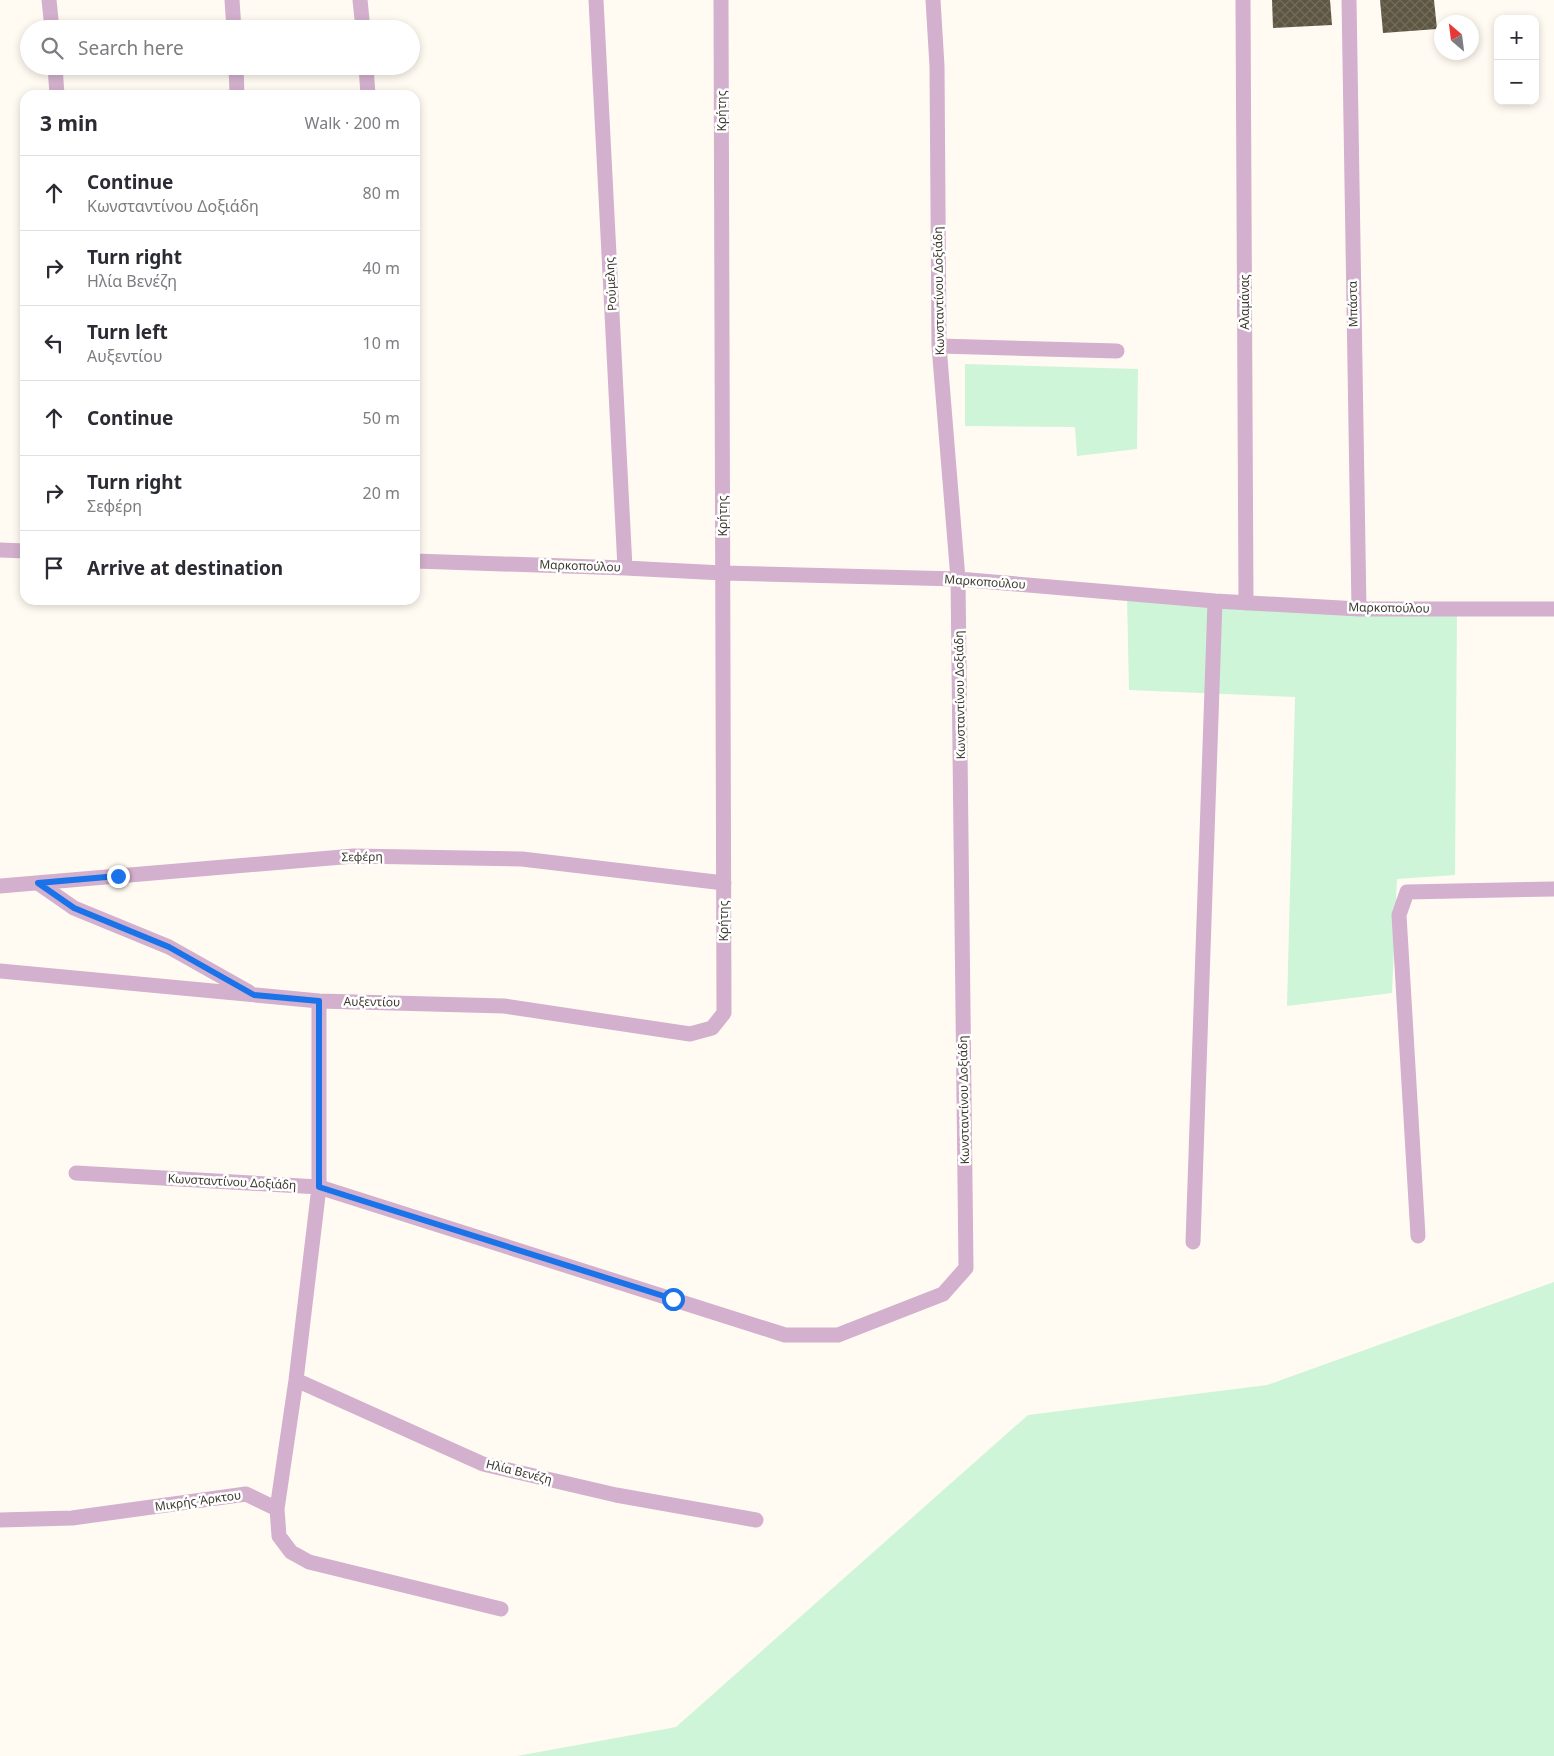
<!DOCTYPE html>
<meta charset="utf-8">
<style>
:root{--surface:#fff;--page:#f7f7f7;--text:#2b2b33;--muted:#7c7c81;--line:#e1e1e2}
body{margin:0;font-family:"Noto Sans",sans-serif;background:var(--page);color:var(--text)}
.controls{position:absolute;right:15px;top:15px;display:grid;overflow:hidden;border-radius:10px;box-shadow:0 2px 8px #0003}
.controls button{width:45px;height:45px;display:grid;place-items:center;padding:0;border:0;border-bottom:1px solid var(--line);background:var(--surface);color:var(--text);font:25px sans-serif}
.compass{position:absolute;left:1434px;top:15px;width:45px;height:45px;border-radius:50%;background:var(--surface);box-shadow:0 2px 8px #0003;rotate:332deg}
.stop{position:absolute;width:15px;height:15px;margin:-11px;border:4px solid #1a73e8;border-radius:50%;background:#fff}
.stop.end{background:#1a73e8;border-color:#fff;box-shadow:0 1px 5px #0008}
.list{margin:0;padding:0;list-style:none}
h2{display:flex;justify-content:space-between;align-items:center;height:65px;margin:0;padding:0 20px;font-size:21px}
h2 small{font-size:16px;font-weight:400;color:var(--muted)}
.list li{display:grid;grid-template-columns:32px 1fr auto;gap:15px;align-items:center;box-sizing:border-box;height:75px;padding:0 20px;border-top:1px solid var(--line)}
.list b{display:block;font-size:19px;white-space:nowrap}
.list p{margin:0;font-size:16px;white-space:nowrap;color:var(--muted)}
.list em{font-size:16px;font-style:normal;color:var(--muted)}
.icon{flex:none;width:28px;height:28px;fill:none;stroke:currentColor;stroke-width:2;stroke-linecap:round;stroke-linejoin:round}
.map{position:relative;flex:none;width:1554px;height:1756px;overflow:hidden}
.search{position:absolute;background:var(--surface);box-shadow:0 2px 8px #0003;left:20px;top:20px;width:400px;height:55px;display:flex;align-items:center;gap:12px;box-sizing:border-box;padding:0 18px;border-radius:28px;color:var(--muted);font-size:19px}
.panel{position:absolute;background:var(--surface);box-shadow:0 2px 8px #0003;left:20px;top:90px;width:400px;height:515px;border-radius:15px}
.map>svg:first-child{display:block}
</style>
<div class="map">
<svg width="1554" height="1756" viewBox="0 0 1554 1756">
<defs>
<pattern id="building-cross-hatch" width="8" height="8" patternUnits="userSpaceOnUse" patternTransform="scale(1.25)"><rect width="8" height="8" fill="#5e5642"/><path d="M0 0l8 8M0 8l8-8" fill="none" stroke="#726c5b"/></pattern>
</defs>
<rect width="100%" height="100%" fill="#fffbf2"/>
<path fill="#cef5d8" d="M965 364 1138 369 1137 449 1077 456 1075 427 965 426Z
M1127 597 1457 611 1455 875 1397 879 1392 993 1287 1006 1295 697 1129 690Z
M1554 1282V1756H517L676 1727 1028 1415 1267 1385Z"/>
<path fill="url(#building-cross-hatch)" d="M1272 0H1330L1332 25 1273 28Z
M1380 0H1434L1437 29 1383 33Z"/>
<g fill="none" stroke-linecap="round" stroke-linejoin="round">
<path stroke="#d3b0cd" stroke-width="15" d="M49 0 52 29
M232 0 234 29
M360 0 363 29
M596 0 625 568
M1243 0 1246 603
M1349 0 1359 609
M55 66 57 95
M236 66 237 95
M366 66 368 95
M939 346 1117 351
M0 550 25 551
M415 561 625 568 723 573 958 579 1215 601 1359 609H1554
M38 883 74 908 169 947 249 992
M0 886 354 856 522 859 724 883
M0 971 319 1001 504 1006 690 1034 712 1028 724 1013 721 0
M76 1173 319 1187 785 1335H838L943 1294 966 1268 958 579 939 346 937 66 933 0
M1418 1236 1399 915 1407 892 1554 889
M1193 1242 1215 601
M296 1380 483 1464 616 1495 756 1520
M277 1509 296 1380 319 1187V1001
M0 1520 72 1518 246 1494 277 1509 279 1536 291 1552 309 1562 501 1609"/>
</g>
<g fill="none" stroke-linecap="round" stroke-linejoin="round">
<path stroke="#1a73e8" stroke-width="6" d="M118 876 38 883 74 908 169 947 254 995 319 1001V1187L673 1299"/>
</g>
<g text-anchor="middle" stroke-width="5" stroke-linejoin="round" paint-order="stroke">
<g font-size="12" fill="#3c382f" stroke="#fff">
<text transform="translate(722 111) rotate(-90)" y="4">Κρήτης</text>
<text transform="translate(611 284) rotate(-93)" y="4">Ρούμελης</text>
<text transform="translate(939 291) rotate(-91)" y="4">Κωνσταντίνου Δοξιάδη</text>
<text transform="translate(1245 302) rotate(-90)" y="4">Αλαμάνας</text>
<text transform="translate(1353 304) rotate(-91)" y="4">Μπάστα</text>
<text transform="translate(723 516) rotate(-90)" y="4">Κρήτης</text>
<text transform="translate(580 566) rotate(2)" y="4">Μαρκοπούλου</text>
<text transform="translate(985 582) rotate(4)" y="4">Μαρκοπούλου</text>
<text transform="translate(1389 608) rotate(1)" y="4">Μαρκοπούλου</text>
<text transform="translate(960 695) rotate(-91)" y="4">Κωνσταντίνου Δοξιάδη</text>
<text transform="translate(362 857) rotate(-1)" y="4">Σεφέρη</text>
<text transform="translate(724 921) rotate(-90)" y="4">Κρήτης</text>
<text transform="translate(372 1002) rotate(1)" y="4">Αυξεντίου</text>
<text transform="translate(964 1100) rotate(-91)" y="4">Κωνσταντίνου Δοξιάδη</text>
<text transform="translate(232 1182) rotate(3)" y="4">Κωνσταντίνου Δοξιάδη</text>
<text transform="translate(519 1472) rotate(14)" y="4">Ηλία Βενέζη</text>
<text transform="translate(198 1501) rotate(-8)" y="4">Μικρής Άρκτου</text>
</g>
</g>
</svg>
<div class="controls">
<button>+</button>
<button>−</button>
</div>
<svg class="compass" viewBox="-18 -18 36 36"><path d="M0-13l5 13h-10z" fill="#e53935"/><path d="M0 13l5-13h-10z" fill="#7c7c81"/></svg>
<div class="stop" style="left:673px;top:1299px"></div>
<div class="stop end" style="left:118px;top:876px"></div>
<div class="search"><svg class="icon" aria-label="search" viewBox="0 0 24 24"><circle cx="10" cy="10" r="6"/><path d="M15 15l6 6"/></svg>Search here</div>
<section class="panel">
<h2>3 min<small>Walk · 200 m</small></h2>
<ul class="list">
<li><svg class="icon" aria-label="ahead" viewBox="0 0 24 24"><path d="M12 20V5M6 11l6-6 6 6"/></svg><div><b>Continue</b><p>Κωνσταντίνου Δοξιάδη</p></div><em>80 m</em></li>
<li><svg class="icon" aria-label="right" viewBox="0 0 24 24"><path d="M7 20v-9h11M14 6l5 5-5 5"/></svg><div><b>Turn right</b><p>Ηλία Βενέζη</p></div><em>40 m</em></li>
<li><svg class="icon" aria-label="left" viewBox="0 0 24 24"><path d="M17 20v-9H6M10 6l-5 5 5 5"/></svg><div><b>Turn left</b><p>Αυξεντίου</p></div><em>10 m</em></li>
<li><svg class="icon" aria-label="ahead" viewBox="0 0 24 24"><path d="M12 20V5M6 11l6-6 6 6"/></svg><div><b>Continue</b></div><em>50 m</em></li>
<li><svg class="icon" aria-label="right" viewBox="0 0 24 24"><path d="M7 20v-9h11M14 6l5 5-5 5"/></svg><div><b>Turn right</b><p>Σεφέρη</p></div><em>20 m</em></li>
<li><svg class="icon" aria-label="arrive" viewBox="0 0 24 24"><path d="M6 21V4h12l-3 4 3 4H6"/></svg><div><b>Arrive at destination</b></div></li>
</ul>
</section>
</div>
